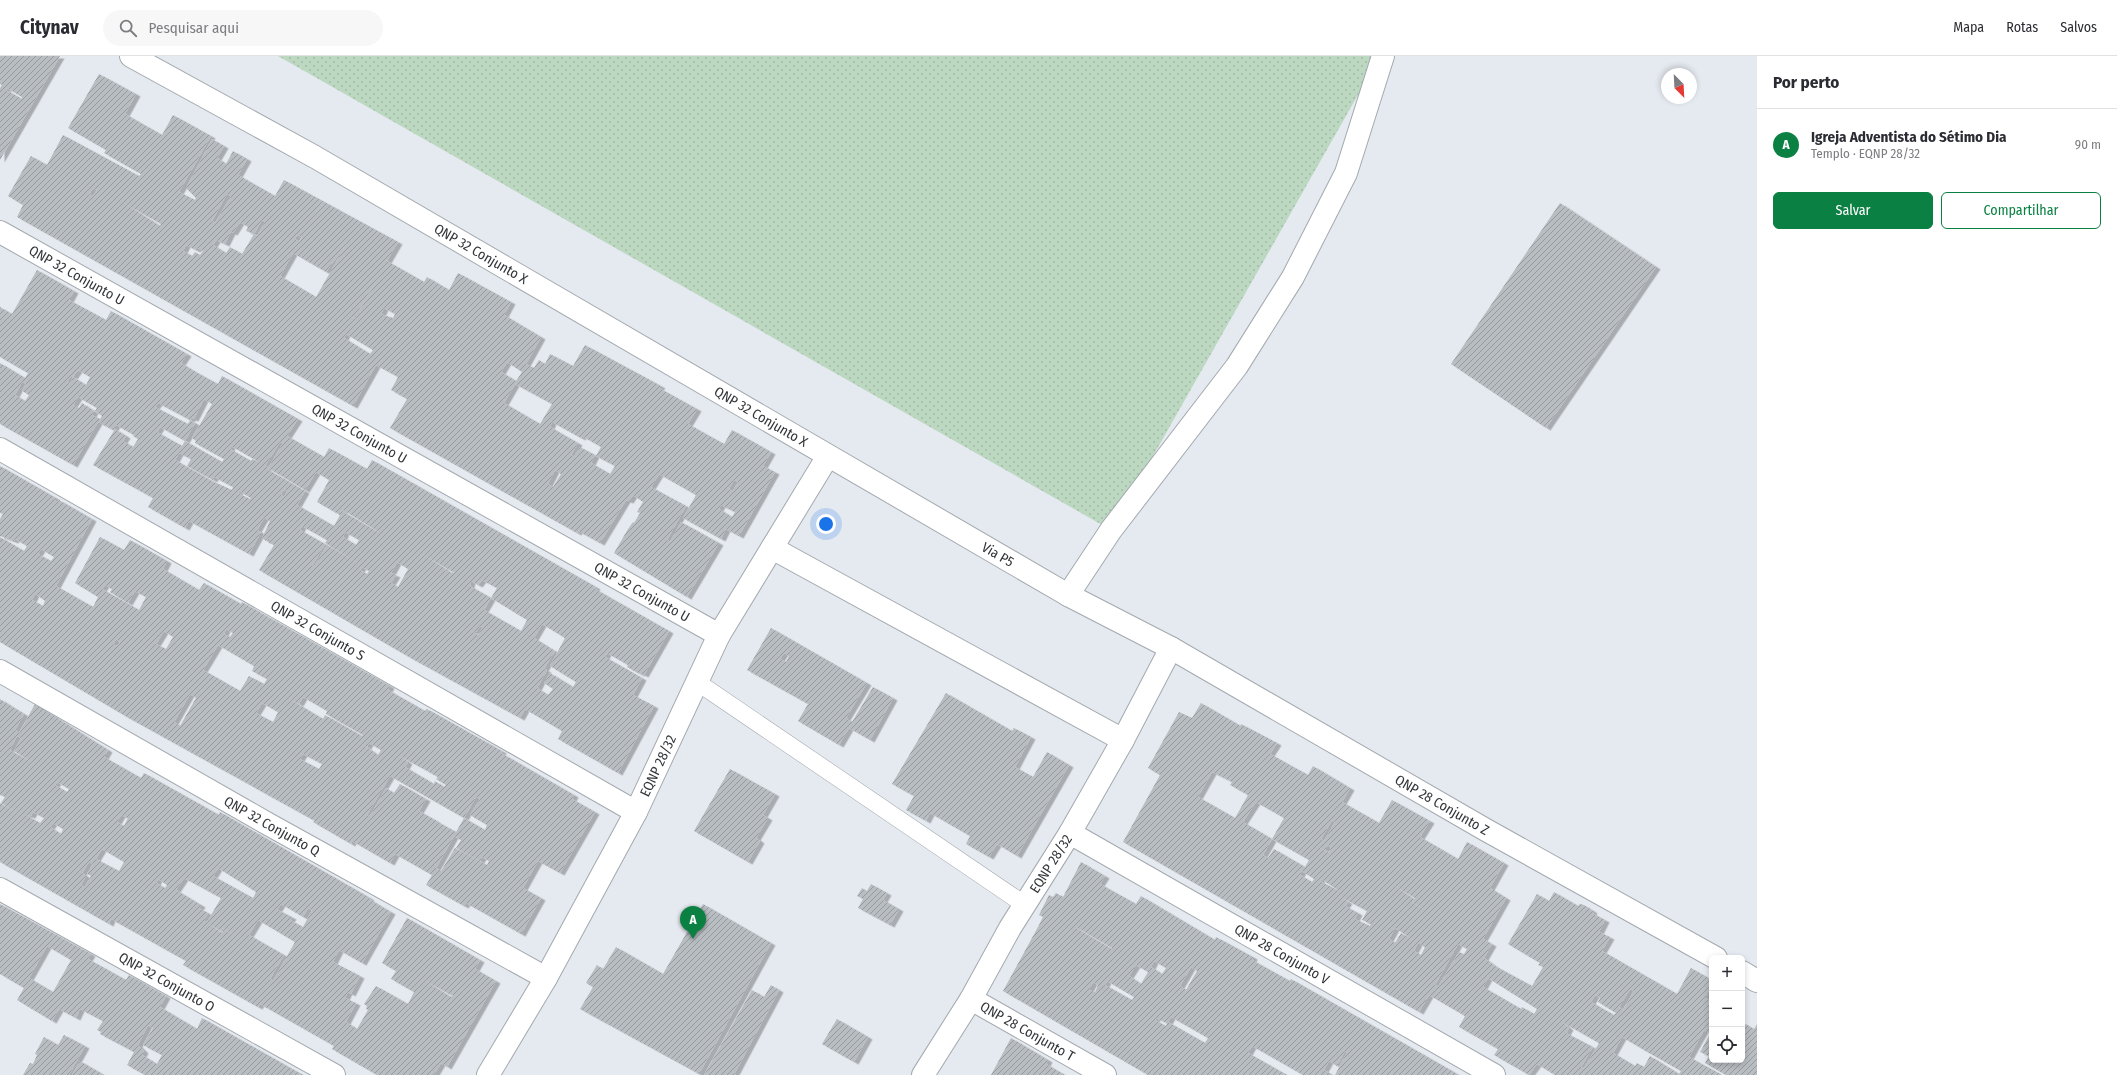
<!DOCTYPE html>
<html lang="pt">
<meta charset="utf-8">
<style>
:root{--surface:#fff;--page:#f7f7f7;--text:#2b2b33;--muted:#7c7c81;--line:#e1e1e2;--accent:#0b8043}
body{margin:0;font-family:"Fira Sans Condensed",sans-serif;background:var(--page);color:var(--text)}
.controls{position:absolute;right:12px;bottom:12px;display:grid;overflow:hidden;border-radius:6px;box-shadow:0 2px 6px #0003}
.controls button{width:36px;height:36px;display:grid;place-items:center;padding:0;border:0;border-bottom:1px solid var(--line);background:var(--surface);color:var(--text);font:20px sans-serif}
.compass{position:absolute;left:1661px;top:12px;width:36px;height:36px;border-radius:50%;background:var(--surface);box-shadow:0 2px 6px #0003;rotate:156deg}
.you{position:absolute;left:826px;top:468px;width:14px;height:14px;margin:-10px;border:3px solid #fff;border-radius:50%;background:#1a73e8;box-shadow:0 0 0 6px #1a73e833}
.badge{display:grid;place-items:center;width:26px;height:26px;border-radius:50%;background:var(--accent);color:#fff;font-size:13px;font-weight:700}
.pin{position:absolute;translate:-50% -33px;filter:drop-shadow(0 1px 2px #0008)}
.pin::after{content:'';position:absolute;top:21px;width:14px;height:12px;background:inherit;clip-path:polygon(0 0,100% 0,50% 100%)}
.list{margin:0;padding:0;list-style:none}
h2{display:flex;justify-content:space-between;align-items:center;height:52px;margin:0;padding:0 16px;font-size:17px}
h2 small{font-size:13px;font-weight:400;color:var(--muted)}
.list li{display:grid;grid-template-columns:26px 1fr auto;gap:12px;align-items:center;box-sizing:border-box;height:72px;padding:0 16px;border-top:1px solid var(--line)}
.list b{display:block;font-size:15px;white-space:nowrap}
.list p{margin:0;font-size:13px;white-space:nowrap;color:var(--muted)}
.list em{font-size:13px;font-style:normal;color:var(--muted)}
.actions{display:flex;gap:8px;padding:12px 16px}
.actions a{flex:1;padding:9px 0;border:1px solid var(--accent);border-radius:6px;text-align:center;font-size:14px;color:var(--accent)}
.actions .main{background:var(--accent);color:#fff}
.icon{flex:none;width:22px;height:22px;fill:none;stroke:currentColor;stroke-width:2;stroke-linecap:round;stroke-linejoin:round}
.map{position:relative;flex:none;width:1757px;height:1019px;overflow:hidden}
header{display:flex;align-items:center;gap:24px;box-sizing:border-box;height:56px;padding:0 20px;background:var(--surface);border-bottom:1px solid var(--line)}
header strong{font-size:19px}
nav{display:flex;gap:22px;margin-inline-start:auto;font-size:14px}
.search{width:280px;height:36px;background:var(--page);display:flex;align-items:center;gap:10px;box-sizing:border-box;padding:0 14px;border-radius:22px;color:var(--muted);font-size:15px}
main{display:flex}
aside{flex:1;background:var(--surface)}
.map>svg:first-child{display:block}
</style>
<header>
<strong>Citynav</strong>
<div class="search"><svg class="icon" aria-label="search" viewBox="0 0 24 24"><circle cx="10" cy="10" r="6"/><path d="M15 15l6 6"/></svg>Pesquisar aqui</div>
<nav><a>Mapa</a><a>Rotas</a><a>Salvos</a></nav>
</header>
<main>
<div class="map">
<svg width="1757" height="1019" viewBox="0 0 1757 1019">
<defs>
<pattern id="green-dots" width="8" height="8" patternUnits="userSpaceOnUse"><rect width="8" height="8" fill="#bcd8c1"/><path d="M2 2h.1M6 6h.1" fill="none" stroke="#a2baa7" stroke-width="1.8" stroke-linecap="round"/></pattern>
<pattern id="building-hatch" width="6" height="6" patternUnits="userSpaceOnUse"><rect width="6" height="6" fill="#b8bdc2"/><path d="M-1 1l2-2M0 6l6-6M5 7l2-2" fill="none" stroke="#969a9f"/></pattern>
<filter id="shadow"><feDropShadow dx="4.5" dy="2.5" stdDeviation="0" flood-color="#0004"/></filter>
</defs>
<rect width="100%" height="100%" fill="#e5eaf0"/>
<path fill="url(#green-dots)" d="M278 0H1380L1111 474Z"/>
<path fill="url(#building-hatch)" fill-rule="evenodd" filter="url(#shadow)" d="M0 0H60L0 104V32L2 29 0 28ZM7 32 22 41V43L6 34Z
M99 18 136 38 125 58 162 79 173 59 211 80 179 136 195 144 196 142 186 132 212 83 224 90 217 102 226 108 233 95 247 103 238 119 275 140 284 124 398 186 387 205 424 226 427 221 449 234 458 217 511 246 504 259 541 281 526 308 534 312 539 304 545 308 550 298 573 310 585 289 661 330 659 332 697 353 688 368 724 388 732 374 771 396 763 410 775 416 739 480 726 473 721 483 683 462 696 439 659 418 651 431 686 450 667 484 670 486 681 466 719 487 687 541 614 497 628 473 633 466 634 467 640 457 637 456 643 446 633 439 629 445 626 444 600 487 578 475 577 477 390 372 407 343 391 334 398 321 376 309 353 350 17 161 23 149 8 140 31 100 47 109 63 79 139 120 141 118 104 97 106 94 68 72ZM93 132 97 134 93 140 89 138ZM227 138 231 140 215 167 212 165ZM322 146H323L313 162ZM124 147 161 168 160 170ZM262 164 265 166 257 180 254 178ZM240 166 248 171 246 175 254 178 242 198 230 191 226 197 213 189 216 184 225 188 231 176 233 177ZM297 179 302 181 299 186 295 183ZM347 187 316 241 280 220 298 188 293 197 326 216ZM186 189 196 194 198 192 203 195 200 199 195 196 192 200 183 195ZM382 215 355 263 348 259 354 262ZM384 252 395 258 393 262 381 258ZM346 278 373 294 370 298 344 282ZM507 306 522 316 516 325 501 316ZM515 328 552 348 540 368 504 347ZM552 366 581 382 582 380 601 391 596 400 615 410 610 418 591 407 595 399 580 391 574 401 571 399 578 387 550 371ZM555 414 561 418 553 431 548 428ZM734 424 738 426 733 435 729 433ZM721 449 735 456 732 461 719 453Z
M1560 147 1656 211 1546 372 1451 308Z
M37 214 74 235 69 244 106 264 111 255 187 298 181 307 194 315 218 328 222 320 298 363 287 380 324 401 329 392 367 413 372 404 596 531 595 533 669 575 644 619 640 617V618L627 611 628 609 607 597 605 601 642 622 633 639 654 650 618 717 558 683 562 675 525 653 520 662 409 601 259 514 274 489 269 487 271 484 268 482 266 485 262 482 270 465 264 462 257 474 261 476 249 498 189 465 185 472 148 451 153 442 93 409 115 373 126 380 123 385 133 391 138 383 133 380 134 379 116 369 113 374 98 366 73 409 0 368V307L25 322 28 317 0 301V251L12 258ZM78 314 90 321 86 329 73 321 70 328 67 326 71 320 73 321ZM22 326 26 328 22 335 29 339 25 345 15 339ZM78 341 97 352 95 355 102 360 100 363 92 359 94 355 82 347 79 352 73 349ZM204 343 212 348 192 382 196 385 195 387 224 403 222 406 185 385 182 390 157 376 160 371 185 385 195 367 190 364 191 362 194 363ZM158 347 190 364 188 368 155 351ZM280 386 283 387 268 412 305 434 316 416 329 424 317 446 340 459 334 470 297 449 305 435 267 413 268 411 265 410ZM231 390 261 407 252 403 251 405 230 393ZM179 397 191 403 187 410 213 424 214 421 233 431 232 434 212 425 175 404ZM283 434 287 435 284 441 281 439ZM239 435 251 442 250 443 238 437ZM343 454 379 476H378L342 455ZM302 470 327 484 325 487 361 509 327 489 314 511 312 510 325 488 300 474ZM345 476 359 484 356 489 343 481ZM418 496 455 517 445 515 446 513ZM397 506 408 513 398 531 391 527 396 519 391 517ZM362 511 369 515 367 518 360 514ZM482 524 497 532 491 542 470 530 471 525 478 529ZM491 542 527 564 521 575 484 554ZM542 568 565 582 550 610 576 626 573 631 550 617 544 627 553 633 548 639 537 632 547 614 544 613 555 595 534 582ZM480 570 483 571 478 579 471 575 476 576Z
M0 410 56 442 54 444 58 446 59 444 92 463 56 530 93 551 98 541 75 527 100 481 124 494 130 484 167 505 163 513 199 534 204 527 241 548 242 546 390 630 388 634 425 655 427 653 502 695 501 697 574 739 572 743 595 756 560 817 538 805 523 832 541 842 521 878 466 847 464 850 426 829 432 819 395 798 390 807 352 785 351 788 313 766 315 765 127 661 0 586V481L24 495 27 490 15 483 14 485 0 480V463L3 458 0 457ZM41 493 54 501 51 505 38 498ZM105 529 112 533 110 536 128 547 135 535 146 541 139 554 102 533ZM33 536 45 545 43 550 32 544 35 538ZM226 573 233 577 230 581 224 578ZM164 575 173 581 166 593 156 588ZM116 583 120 586 118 590 113 589ZM218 589 254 610 252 615 267 623 264 628 249 620 240 635 203 614ZM190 638 196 642 180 670 174 666ZM286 641 299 648 303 641 327 655 326 658 363 679 362 680 325 659 323 663ZM262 647 278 656 273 666 256 657ZM359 686 367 691 369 687 381 694 378 699ZM303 698 322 708 319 713 300 703ZM400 700 438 721 436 723 446 729 444 731 435 725 434 728 405 711 408 706ZM390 720 464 762 476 741 480 743 470 759 487 769 485 774 464 762 456 776 438 766 437 768V765L419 755 426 743 400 728 394 737 386 732 370 760 367 759ZM454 780 461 784 456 792 480 805 482 801 489 805 487 809 455 792 441 815 436 812Z
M771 572 867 627 846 662 852 666 873 631 893 642 870 684 849 672 839 689 798 665 808 648 747 614ZM784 597 789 600 786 606 780 603Z
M946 637 1012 675 1014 672 1031 681 1015 711 1033 721 1047 696 1069 709 1017 800 997 788 989 801 966 788 970 780 930 757 926 765 906 754 914 740 892 728Z
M0 643 24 658 15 674 19 677 35 648 108 694 104 701 141 722 144 717 219 759 220 756 370 842 369 843 391 856 362 907 339 894 333 906 360 920 351 938 348 936 345 942 356 947 346 966 357 973 368 954 366 953 367 950 364 948 376 930 408 948 414 936 391 923 396 915 382 907 407 862 480 904 475 913 496 925 447 1011 441 1007 434 1019H377L332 993 334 990 260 948 258 951 183 909 186 905 111 863 109 868 0 806V747L21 759 1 747 5 741 0 739ZM17 680 21 682 14 695 33 707 10 694ZM57 726 69 733 67 736 55 729ZM33 756 44 762 40 767 24 758 31 760ZM121 759 128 762 124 770 117 766ZM53 767 63 773 61 778 50 771ZM102 793 124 806 119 815 96 803ZM89 806 93 808 87 818 91 820 85 831 81 829 86 820 82 817ZM218 812 256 836 253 842 213 820ZM184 822 221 842 207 866 204 865 208 857 199 852 201 849 176 834ZM158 823 167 829 165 832 156 827ZM281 848 303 861 308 852 312 854 303 871 290 864 292 861 278 854 276 856ZM258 864 295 886 273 925 270 923 284 899 249 879ZM207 867 221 875 223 872 246 886 224 873 222 877ZM422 923 451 939H454L451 941Z
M1201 647 1239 669 1240 671 1241 668 1277 687 1270 698 1308 719 1313 710 1350 732 1342 746 1379 767 1392 744 1430 765 1420 781 1458 803 1467 786 1504 807 1490 832 1506 842 1483 883 1492 888 1484 902 1495 910 1532 930 1543 911 1538 909 1540 907 1508 888 1537 838 1549 845 1554 836 1578 850 1580 848 1584 849 1593 855 1592 857 1605 864 1599 876 1610 881 1602 895 1677 938 1691 912 1712 924V928L1705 942 1712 946V1004H1742V966L1754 973 1757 968V1019H1726L1705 1007 1709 1000 1700 996 1710 978 1704 974 1689 1001 1722 1019H1555L1537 1008 1529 1019 1494 999 1498 993 1459 971 1465 960 1429 939 1419 956 1123 786 1160 719 1148 712 1179 656 1192 662ZM1212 716 1232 726 1230 729 1248 739 1235 762 1198 741ZM1256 746 1284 762 1272 783 1309 804 1305 811 1274 793 1268 802 1263 799 1272 783 1243 766ZM1332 764 1335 766 1324 785 1321 783ZM1328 789 1331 791 1329 797 1317 790 1325 794ZM1302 815 1314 823 1312 826 1300 819ZM1321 823 1341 836 1320 825ZM1393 829 1415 842 1416 840 1413 847 1428 855 1412 847 1414 843ZM1339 840 1367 855 1362 864 1371 868 1370 870 1355 863 1358 857 1345 850 1348 846ZM1395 872 1412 883 1401 877 1395 887 1389 883ZM1418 887 1425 891 1421 899 1414 895ZM1458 888 1467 893 1464 898 1459 896 1439 929H1435ZM1488 922 1537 953 1534 958 1522 951 1521 953 1483 931ZM1630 933 1634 935 1623 954 1619 951ZM1595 939 1600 942 1598 946 1616 957 1614 959 1591 946ZM1562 966 1599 987 1584 1012 1581 1011 1593 991 1566 977 1569 972ZM1622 981 1644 994 1681 1015 1679 1018 1650 1000 1644 1011 1637 1007 1635 1010 1613 997Z
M730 713 775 738 763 759 768 762 756 782 760 785 748 806 694 775Z
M1081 806 1105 820 1100 828 1136 848 1141 840 1215 884 1216 881 1253 901 1252 904 1290 925 1291 923 1459 1019H1335L1347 996 1345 995 1337 1010 1329 1005 1324 1014 1333 1019H1303L1252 990 1248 997 1287 1019H1148L1003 935 1039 869 1043 861 1039 859 1049 839 1053 841 1056 837 1063 841ZM1076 871 1112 892V893L1076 872ZM1154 905 1166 912 1162 918 1151 911ZM1136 909 1148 916 1141 928 1129 920ZM1191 911 1197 915 1186 934 1180 930ZM1107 925 1134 941 1132 944 1105 929ZM1093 926 1098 929 1095 936 1089 934ZM1171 961 1208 982 1205 987 1168 966ZM1156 962 1167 967 1166 970 1155 964Z
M871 828 887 837 883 844 899 853 890 869 858 852 863 843 857 840 862 832 867 835Z
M0 848 91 898 88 903 126 924 129 919 166 940 160 951 197 973 202 962 303 1019H145L127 1009 134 996 100 978 101 976 97 974 103 965 80 953 76 962 59 953 52 965 17 944 24 932 0 918ZM47 890 71 904 53 936 29 922ZM148 969 153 972 143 989 162 999 157 1008 142 999 144 995 138 989Z
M703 848 771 887 699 1018 580 953 593 931 586 927 597 909 603 913 616 891 663 918Z
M771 929 779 934 736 1015 734 1018 736 1019H704L752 934 764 941Z
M837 963 868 981 854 1006 822 988Z
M64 979 85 990 69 1019H23L30 1007 33 1008 37 999 35 998 44 981 58 989Z
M1011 982 1048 1004 1046 1008 1065 1019H991Z
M80 1005 104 1019H72Z"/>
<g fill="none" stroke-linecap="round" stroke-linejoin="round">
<g stroke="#a3a9ae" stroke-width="18">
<path id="service" d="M697 626 1025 849"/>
</g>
<g stroke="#a3a9ae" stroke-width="24">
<g id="minor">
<path id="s1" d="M0 176 719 579"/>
<path id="s2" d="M0 393 636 756"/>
<path d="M772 492 1123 684"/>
<path d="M1068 539 1111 474 1237 310 1293 221 1346 117 1383 0"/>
<path id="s3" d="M0 615 268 768 546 922"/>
<path id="s4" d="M1070 777 1494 1019"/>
<path id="s5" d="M0 833 334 1019"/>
<path id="s6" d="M971 943 1105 1019"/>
<path id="s7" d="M488 1019 546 922 636 756 719 579 828 400"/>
<path id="s8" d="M923 1019 971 943 1010 872 1070 777 1123 684 1171 592"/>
</g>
</g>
<g stroke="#a3a9ae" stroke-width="24">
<g id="tertiary">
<path id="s9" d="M131 0 315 101 1068 539 1171 592 1486 774 1716 902"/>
<path d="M1742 916 1757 925"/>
</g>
</g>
<use href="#service" stroke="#fff" stroke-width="17"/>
<use href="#minor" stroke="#fff" stroke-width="22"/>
<use href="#tertiary" stroke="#fff" stroke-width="22"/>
</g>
<g text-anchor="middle" stroke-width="3.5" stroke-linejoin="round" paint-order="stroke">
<g font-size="14" fill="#333538" stroke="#fff">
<text dy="5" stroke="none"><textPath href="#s9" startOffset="402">QNP 32 Conjunto X</textPath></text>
<text dy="5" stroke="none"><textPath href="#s1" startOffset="88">QNP 32 Conjunto U</textPath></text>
<text dy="5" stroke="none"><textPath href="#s9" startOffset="726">QNP 32 Conjunto X</textPath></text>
<text dy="5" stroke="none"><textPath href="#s1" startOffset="412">QNP 32 Conjunto U</textPath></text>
<text dy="5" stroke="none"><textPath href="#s9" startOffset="1000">Via P5</textPath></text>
<text dy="5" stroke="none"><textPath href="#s1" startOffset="736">QNP 32 Conjunto U</textPath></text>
<text dy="5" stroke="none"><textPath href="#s2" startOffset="366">QNP 32 Conjunto S</textPath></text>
<text dy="5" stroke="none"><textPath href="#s7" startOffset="353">EQNP 28/32</textPath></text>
<text dy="5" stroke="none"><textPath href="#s9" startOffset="1510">QNP 28 Conjunto Z</textPath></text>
<text dy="5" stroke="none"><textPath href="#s3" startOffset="313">QNP 32 Conjunto Q</textPath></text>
<text dy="5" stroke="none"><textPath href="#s8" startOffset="247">EQNP 28/32</textPath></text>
<text dy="5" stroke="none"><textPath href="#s4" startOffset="244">QNP 28 Conjunto V</textPath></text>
<text dy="5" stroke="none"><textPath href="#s5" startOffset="191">QNP 32 Conjunto O</textPath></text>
<text dy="5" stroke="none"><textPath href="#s6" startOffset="65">QNP 28 Conjunto T</textPath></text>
</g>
</g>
</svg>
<div class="controls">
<button>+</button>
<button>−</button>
<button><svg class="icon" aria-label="locate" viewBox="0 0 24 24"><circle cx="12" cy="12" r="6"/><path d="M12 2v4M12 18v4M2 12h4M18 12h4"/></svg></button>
</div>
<svg class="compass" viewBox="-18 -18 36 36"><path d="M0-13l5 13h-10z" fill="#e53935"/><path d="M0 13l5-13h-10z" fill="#7c7c81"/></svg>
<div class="you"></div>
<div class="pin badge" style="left:693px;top:883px">A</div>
</div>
<aside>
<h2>Por perto<small></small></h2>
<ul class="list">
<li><span class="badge">A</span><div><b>Igreja Adventista do Sétimo Dia</b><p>Templo · EQNP 28/32</p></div><em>90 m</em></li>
</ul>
<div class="actions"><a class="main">Salvar</a><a>Compartilhar</a></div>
</aside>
</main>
